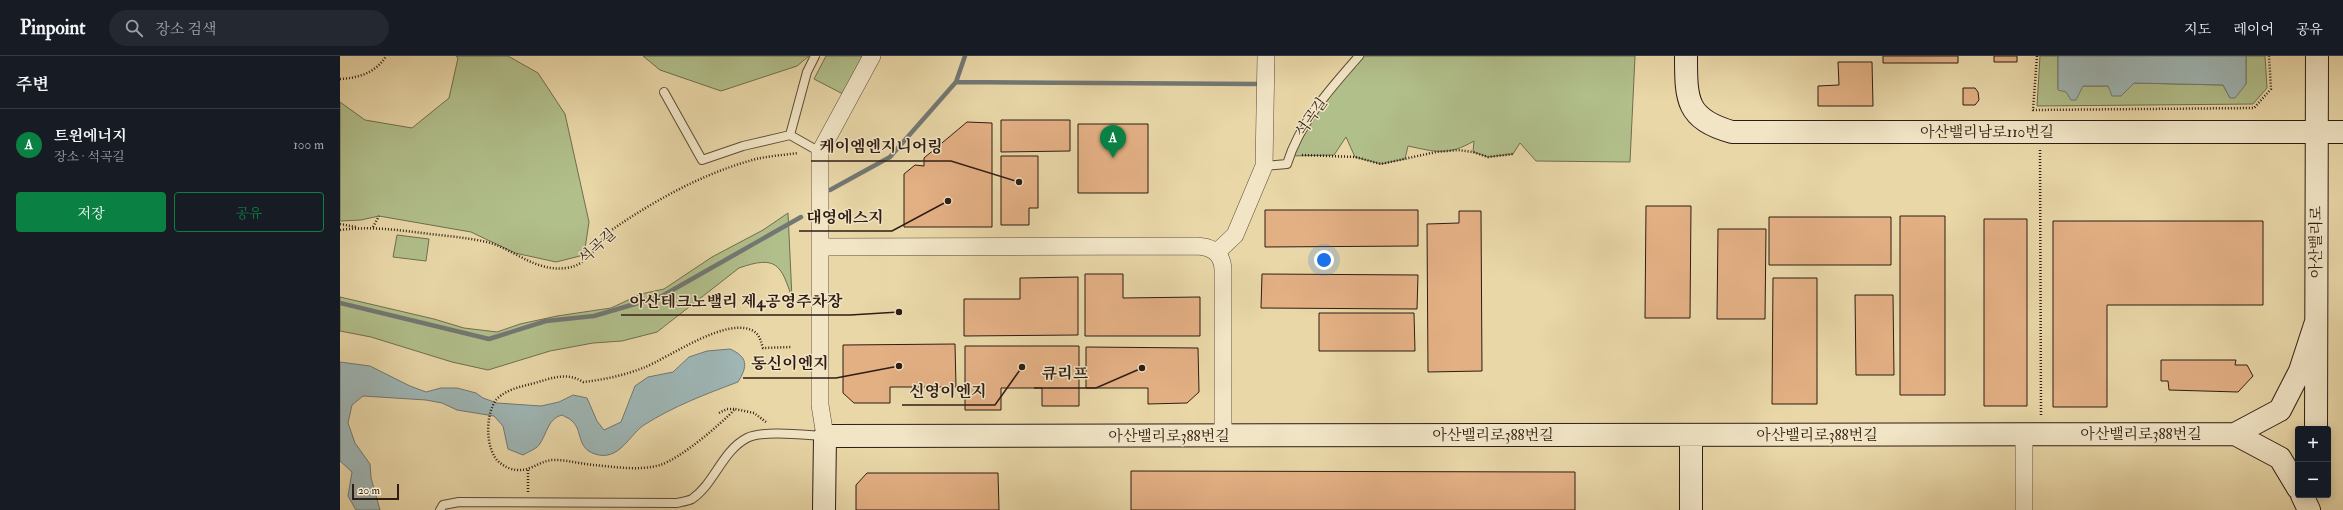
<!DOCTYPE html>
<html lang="ko">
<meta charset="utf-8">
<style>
:root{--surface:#171b24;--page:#242831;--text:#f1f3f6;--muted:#9ea1a6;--line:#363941;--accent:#0b8043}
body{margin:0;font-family:"IM FELL Double Pica","Noto Serif KR",serif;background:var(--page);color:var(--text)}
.controls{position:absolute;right:12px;bottom:12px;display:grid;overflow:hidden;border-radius:4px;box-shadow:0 2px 10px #0003}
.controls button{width:36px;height:36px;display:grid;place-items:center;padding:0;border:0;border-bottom:1px solid var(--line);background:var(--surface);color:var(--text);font:20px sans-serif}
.scale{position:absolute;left:12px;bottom:10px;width:47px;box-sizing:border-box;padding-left:4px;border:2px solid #2f1c13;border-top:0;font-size:11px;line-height:14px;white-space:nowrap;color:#2f1c13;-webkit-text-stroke:3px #f1e5c6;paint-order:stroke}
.you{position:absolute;left:984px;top:204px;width:14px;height:14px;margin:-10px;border:3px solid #fff;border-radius:50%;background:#1a73e8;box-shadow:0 0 0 6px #1a73e833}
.badge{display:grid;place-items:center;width:26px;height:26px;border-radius:50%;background:var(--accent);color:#fff;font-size:13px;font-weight:700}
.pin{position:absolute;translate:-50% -33px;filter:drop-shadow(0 1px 2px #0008)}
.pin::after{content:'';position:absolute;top:21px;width:14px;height:12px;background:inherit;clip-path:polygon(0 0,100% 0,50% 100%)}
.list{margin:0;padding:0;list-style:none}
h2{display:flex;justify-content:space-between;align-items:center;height:52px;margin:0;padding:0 16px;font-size:17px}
h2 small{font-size:13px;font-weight:400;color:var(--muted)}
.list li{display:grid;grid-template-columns:26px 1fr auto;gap:12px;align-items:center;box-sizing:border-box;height:72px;padding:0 16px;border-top:1px solid var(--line)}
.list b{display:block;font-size:15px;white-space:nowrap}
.list p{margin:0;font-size:13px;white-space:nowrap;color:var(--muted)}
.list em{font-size:13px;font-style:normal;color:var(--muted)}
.actions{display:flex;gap:8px;padding:12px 16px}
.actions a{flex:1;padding:9px 0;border:1px solid var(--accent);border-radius:4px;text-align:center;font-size:14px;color:var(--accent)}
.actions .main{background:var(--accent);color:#fff}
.icon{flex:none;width:22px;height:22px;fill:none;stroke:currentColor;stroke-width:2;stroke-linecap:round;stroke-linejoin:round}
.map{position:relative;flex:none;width:2003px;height:454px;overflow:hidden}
header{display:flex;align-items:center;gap:24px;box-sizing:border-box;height:56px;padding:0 20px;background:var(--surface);border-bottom:1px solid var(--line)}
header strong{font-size:19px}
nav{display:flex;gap:22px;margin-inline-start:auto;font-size:14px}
.search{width:280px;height:36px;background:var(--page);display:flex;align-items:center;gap:10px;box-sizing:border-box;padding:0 14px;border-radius:22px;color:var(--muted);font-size:15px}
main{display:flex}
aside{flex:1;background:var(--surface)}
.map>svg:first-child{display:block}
</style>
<header>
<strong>Pinpoint</strong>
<div class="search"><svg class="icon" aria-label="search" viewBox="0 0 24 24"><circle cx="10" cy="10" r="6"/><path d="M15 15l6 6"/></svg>장소 검색</div>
<nav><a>지도</a><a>레이어</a><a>공유</a></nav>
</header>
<main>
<aside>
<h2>주변<small></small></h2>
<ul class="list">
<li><span class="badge">A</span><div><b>트윈에너지</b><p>장소 · 석곡길</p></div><em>100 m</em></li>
</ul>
<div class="actions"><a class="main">저장</a><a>공유</a></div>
</aside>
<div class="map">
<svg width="2003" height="454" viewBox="0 0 2003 454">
<rect width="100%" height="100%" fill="#e9d7a8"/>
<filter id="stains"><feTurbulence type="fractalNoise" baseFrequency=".005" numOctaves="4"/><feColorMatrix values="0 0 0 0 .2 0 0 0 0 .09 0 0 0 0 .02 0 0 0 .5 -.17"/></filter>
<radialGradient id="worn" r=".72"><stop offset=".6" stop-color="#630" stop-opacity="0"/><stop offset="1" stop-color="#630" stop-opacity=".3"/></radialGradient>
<path fill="#b1bf8b" stroke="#706e4f" d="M116 0H168L198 17 225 58 249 166 244 199 216 206 175 197 131 176 39 160 21 164 0 165V46L25 64 72 72 109 42 118 2Z
M303 0H469L457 10 381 35 320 14Z
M486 0H523L503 38 474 23Z
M1019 0H1295L1290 106 1196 105 1180 87 1173 98 1148 101 1133 96 1134 85C1108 100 1096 96 1068 90L1065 103 1041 108 1015 101 1006 81 994 99 949 100 954 85Z
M1700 0H1718V33L1743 30H1768L1781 40 1794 27 1883 29 1890 42 1906 28V0H1925L1927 32 1913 48 1697 50Z
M448 157 452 242C441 208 436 199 399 212L317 276 282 285 253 287 210 295 148 314 112 306 31 281 0 275V241L94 263 124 272 157 276 180 268 217 260 271 252 301 238 324 233 372 201 423 174Z
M57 179 89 183 86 205 53 201Z"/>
<path fill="#9eb6b5" stroke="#727874" d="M1718 0H1906V28L1895 42H1890L1883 29 1794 27 1781 40H1772L1768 30H1743L1736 44H1731L1726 36 1718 34Z
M390 293C408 301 408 310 398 326 366 338 334 350 304 369 289 379 279 406 255 398 236 392 243 374 232 365 229 362 225 361 222 359 208 362 207 378 199 389 196 393 188 396 183 399L168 393 163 370 154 360 117 354 102 347 86 344 23 340 12 349 8 367 15 387 30 408 31 422 40 454H16L8 440 12 416 0 405V306L30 310 70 330 86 336 101 332H117L136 337 143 342 157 347 201 350 219 346 233 339 247 342 257 365 264 374 281 366 295 330 308 321 333 316 349 301 367 295Z"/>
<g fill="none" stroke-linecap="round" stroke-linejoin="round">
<path stroke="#727874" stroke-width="4.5" d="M616 26 919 28
M490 134 550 101 616 26 625 0
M0 247 149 283 206 265 254 260 322 240 461 161"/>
</g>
<path fill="#e3b084" stroke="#2f1c13" d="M1543 0H1618V7H1543Z
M1654 0H1677V6H1654Z
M1498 6H1532L1533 50H1478V30L1499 29Z
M1623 32H1635L1638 36 1639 44 1635 49H1623Z
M661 64H730V95L661 96Z
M627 66 652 67V171H564V118L575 109 584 110V102Z
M738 68H808V137H738Z
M661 100H698V152H689V169H661Z
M1306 150H1351L1350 262H1305Z
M925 154H1078V190L925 191Z
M1119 155H1141L1142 315 1088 316 1087 168 1119 167Z
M1560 160H1605V339H1560Z
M1429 161H1551V209H1429Z
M1644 163H1687V350H1644Z
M1713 165H1923V249H1767V351H1713Z
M1378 173H1426L1425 263H1377Z
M745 218H783V242L860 241V280H745Z
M922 218 1078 219 1077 253 921 252Z
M738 221V279L624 280V243H680V222Z
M1433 222H1477V348H1432Z
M1515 239H1553L1554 319H1516Z
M979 257H1074L1075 295H979Z
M615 288 616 331H550V347H514L503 337V289Z
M625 290H739V350H702V332H661V354H625Z
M746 291 858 292 859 336 847 347 808 348V332H746Z
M1821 304H1896L1895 309H1907L1913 320 1898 336 1829 334 1828 325H1821Z
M791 415 1235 416V454H791Z
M527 417H658L659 454H516V429Z"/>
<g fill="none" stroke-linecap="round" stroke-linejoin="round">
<g stroke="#5e4b38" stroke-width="10">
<path id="lane" d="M324 36 362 104 403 90 450 79 480 96
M450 79 467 16 475 0
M924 110 947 108C960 66 990 33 1019 0
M100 454 103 449 119 446 337 447C341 446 348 445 352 443 375 427 382 395 407 382 423 374 465 379 484 380"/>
</g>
<g stroke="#5e4b38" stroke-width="18">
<path id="street" d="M480 191 857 190C872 191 882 197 883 213V380
M877 196 895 179 924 110 926 0
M1684 378V454
M485 380 480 349V96L532 0"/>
</g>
<g stroke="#2f1c13" stroke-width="24">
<path id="secondary" d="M1346 0C1346 44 1346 63 1392 76H2003
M1976 373 1977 0
M1895 378 1940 402 1958 432
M1962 439 1969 454
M484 454 485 380 1895 378 1940 354 1960 315 1976 266
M1351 454V379"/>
</g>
<path stroke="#2f1c13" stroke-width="2.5" stroke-dasharray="1 2" stroke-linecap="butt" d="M1697 0 1693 54 1914 52 1931 33 1929 0
M0 23C18 22 36 17 46 0
M1700 94 1701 361
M962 99 1015 101 1041 108 1096 96 1118 94 1133 96 1148 101 1173 98
M0 168 16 171
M33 171 39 160
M0 174C31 170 59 174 90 178 109 180 128 182 147 186 174 193 195 216 226 212 251 209 255 186 273 173 317 143 364 117 416 103 429 100 444 99 458 97
M379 357 387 353H395
M426 366 414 357 395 353C381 368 340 403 320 409 300 415 275 411 254 409 241 408 228 404 215 404 197 403 185 425 160 407 145 395 145 359 156 344 165 334 179 331 191 328 210 323 226 315 243 326 263 324 285 319 303 312 329 302 389 258 415 276 420 280 421 286 423 292L452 291
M188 414V436"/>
<use href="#lane" stroke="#f1e5c6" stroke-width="8"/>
<use href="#street" stroke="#f1e5c6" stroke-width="17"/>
<use href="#secondary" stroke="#f1e5c6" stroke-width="22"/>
</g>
<g text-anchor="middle" stroke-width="3" stroke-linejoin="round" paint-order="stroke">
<g font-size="15" fill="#2f1c13" stroke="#f1e5c6">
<text transform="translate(971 61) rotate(-55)" y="5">석곡길</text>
<text x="1647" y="81">아산밸리남로110번길</text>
<text transform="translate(1976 186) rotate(-90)" y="5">아산밸리로</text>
<text transform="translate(257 190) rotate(-43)" y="5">석곡길</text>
<text x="1801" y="383">아산밸리로388번길</text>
<text x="1153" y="384">아산밸리로388번길</text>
<text x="1477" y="384">아산밸리로388번길</text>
<text x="829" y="385">아산밸리로388번길</text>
</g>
</g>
<path fill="none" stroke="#2f1c13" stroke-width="1.5" d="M679 126L611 105H471M608 145L552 175H459M559 256L510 259H281M559 310L496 322H403M802 312L756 332H694M682 311L655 349H562"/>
<g fill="#2f1c13" stroke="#f1e5c6" stroke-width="1.5">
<circle cx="679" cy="126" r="4"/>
<circle cx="608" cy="145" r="4"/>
<circle cx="559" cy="256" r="4"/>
<circle cx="559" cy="310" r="4"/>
<circle cx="802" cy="312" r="4"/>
<circle cx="682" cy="311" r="4"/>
</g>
<g font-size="16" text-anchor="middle" font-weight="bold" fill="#2f1c13" stroke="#f1e5c6" stroke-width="3" stroke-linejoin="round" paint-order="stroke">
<text x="541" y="96">케이엠엔지니어링</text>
<text x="505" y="167">대영에스지</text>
<text x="396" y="251">아산테크노밸리 제4공영주차장</text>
<text x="450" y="313">동신이엔지</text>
<text x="725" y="323">큐리프</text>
<text x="608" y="341">신영이엔지</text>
</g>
<rect width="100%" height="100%" filter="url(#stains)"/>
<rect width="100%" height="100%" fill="url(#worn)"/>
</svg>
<div class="controls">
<button>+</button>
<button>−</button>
</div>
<div class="scale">20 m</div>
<div class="you"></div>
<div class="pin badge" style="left:773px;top:102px">A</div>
</div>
</main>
